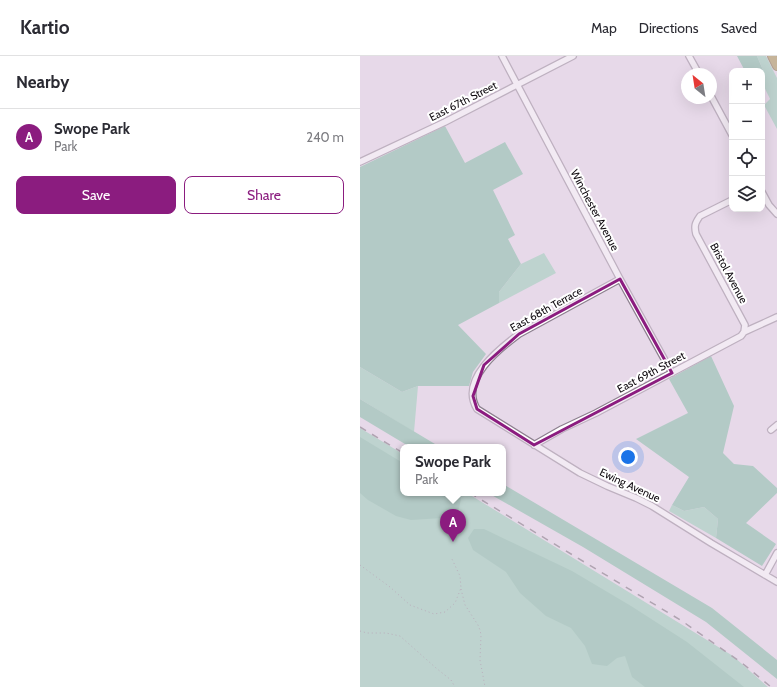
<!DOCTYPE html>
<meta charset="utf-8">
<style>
:root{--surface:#fff;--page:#f7f7f7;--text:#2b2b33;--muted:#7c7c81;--line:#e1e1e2;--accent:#8b1c7f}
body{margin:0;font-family:Cabin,sans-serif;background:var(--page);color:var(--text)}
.controls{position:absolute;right:12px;top:12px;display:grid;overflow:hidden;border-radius:8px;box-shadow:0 4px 16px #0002}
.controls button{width:36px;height:36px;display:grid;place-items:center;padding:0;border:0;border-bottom:1px solid var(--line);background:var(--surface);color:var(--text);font:20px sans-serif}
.compass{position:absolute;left:321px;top:12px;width:36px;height:36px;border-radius:50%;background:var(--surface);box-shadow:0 4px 16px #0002;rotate:330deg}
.you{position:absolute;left:268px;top:401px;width:14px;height:14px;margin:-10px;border:3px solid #fff;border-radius:50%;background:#1a73e8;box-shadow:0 0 0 6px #1a73e833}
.badge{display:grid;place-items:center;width:26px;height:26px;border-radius:50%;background:var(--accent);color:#fff;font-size:13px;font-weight:700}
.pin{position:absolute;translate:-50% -33px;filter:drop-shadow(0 1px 2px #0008)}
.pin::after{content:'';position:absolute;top:21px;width:14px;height:12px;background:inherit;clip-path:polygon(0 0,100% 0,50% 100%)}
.popup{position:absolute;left:40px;top:388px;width:106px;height:52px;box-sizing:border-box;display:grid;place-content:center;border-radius:8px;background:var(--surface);filter:drop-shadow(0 1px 3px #0005);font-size:13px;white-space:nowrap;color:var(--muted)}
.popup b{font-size:15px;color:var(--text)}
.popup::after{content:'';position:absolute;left:50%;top:100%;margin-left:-8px;border:8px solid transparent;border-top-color:var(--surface)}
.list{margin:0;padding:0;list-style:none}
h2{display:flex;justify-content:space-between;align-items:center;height:52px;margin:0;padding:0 16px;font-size:17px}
h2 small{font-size:13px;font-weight:400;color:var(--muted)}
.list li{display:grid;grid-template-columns:26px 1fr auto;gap:12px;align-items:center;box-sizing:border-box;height:56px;padding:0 16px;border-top:1px solid var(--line)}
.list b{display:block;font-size:15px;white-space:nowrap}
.list p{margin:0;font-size:13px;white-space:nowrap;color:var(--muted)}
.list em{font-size:13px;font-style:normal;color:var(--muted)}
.actions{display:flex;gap:8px;padding:12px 16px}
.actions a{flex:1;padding:9px 0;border:1px solid var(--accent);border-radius:8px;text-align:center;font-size:14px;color:var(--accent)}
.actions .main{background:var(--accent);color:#fff}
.icon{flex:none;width:22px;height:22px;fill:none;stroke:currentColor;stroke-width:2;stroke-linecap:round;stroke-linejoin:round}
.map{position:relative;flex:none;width:417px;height:631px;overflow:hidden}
header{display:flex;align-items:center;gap:24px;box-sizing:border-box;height:56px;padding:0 20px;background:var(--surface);border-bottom:1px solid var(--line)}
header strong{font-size:19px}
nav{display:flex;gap:22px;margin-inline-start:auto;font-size:14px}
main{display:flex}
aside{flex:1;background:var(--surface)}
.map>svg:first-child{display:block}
</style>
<header>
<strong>Kartio</strong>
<nav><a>Map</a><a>Directions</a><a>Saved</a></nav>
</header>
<main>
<aside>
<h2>Nearby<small></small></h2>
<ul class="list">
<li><span class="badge">A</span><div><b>Swope Park</b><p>Park</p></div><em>240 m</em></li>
</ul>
<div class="actions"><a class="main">Save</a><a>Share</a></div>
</aside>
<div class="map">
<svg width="417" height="631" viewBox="0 0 417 631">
<rect width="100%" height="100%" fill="#e7d9e9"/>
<path fill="#8cccaf" d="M397 0H406L417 22V73L404 49 410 43C406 34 399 24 403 14Z
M184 197 196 217 139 247V236L161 208Z
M0 311 42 336 58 330 54 376 0 343Z
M0 372 43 398V437H107L373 600 408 631H0Z
M312 449 324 455 344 451 358 463 356 482 309 455Z"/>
<path fill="#73b99b" d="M377 0H397L403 14 402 17V15H385Z
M85 70 105 107 145 86 163 118 133 134 155 179 148 183 161 208 139 236V247L98 269 126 298 113 316 109 330H58L42 336 0 311V111Z
M351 300 374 350 363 397 374 408 393 410 417 432V437L386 467 416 488 402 510 356 482 358 463 344 451 324 455 312 449 329 421 276 383 328 357 309 323Z
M0 343 80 391H50L0 361Z
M0 381 43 407V437H93L101 442 99 453 94 458 82 462 51 464 36 460 8 444 0 437Z
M143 428 352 552 417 604V623L346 566 223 491 128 437H143Z
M114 473H124L212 515 271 550 327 586 384 631H285L272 621 265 600 257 602 247 610 232 608 225 590 211 572 186 560 160 537 146 516 113 494 108 482Z"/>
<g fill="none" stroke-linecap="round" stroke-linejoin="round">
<g stroke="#8d808f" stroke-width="8">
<path id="minor" d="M142 0 260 223 312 317
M329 0 339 18
M351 40 372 79
M0 106 85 66 213 0
M402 136 409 149 417 158
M372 144 340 160C335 167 334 170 336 178L385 269 384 276
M260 223 159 278C139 293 99 324 117 353L220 417 247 430 276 442 292 450 351 487 417 526
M411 374 417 369
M174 389 202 373 236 357 381 280 384 276 417 261
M405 519 417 497"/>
</g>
<g stroke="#6c5c2a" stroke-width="10">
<path id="highway" d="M412 0 417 10"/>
</g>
<path stroke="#837a85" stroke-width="1" stroke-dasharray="1 3" stroke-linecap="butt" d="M0 509 30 531 50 549 74 558 85 556 95 547 101 532 100 520 91 501
M101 533 105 549 118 569 120 574 121 579 120 604 123 620 125 631
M0 575 7 577H26L40 580 76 612 91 624 95 631"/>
<use href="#minor" stroke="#fff" stroke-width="5.5"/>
<use href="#highway" stroke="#9d8738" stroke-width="8"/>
<path stroke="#6d646e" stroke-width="1.5" stroke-dasharray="7 7" stroke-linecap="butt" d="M0 371 43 397
M110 437 322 565 382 607 411 631"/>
</g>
<path d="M0 0H417V631H0ZM260 223 312 317 174 389 117 353 113 340 124 309 159 278Z" fill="#e7d9e9" fill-opacity=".55" fill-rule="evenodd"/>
<path fill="none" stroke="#8b1c7f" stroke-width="3" stroke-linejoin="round" d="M260 223 312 317 174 389 117 353 113 340 124 309 159 278Z"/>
<g text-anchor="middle" stroke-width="4" stroke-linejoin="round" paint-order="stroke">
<g font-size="11" fill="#110c11" stroke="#fff">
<text transform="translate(103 45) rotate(-27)" y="4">East 67th Street</text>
<text transform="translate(235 154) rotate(62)" y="4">Winchester Avenue</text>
<text transform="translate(369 217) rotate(62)" y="4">Bristol Avenue</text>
<text transform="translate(186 253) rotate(-29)" y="4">East 68th Terrace</text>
<text transform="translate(291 316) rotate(-28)" y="4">East 69th Street</text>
<text transform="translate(270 429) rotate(25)" y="4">Ewing Avenue</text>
</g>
</g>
</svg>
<div class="controls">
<button>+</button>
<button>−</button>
<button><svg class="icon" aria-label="locate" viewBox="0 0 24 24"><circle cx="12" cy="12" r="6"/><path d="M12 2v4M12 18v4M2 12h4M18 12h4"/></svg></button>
<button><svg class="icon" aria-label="layers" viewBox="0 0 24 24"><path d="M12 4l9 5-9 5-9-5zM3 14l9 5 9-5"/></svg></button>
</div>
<svg class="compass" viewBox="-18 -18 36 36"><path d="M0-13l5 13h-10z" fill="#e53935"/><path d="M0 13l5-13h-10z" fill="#7c7c81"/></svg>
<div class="you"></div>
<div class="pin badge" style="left:93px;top:486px">A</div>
<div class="popup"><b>Swope Park</b>Park</div>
</div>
</main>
